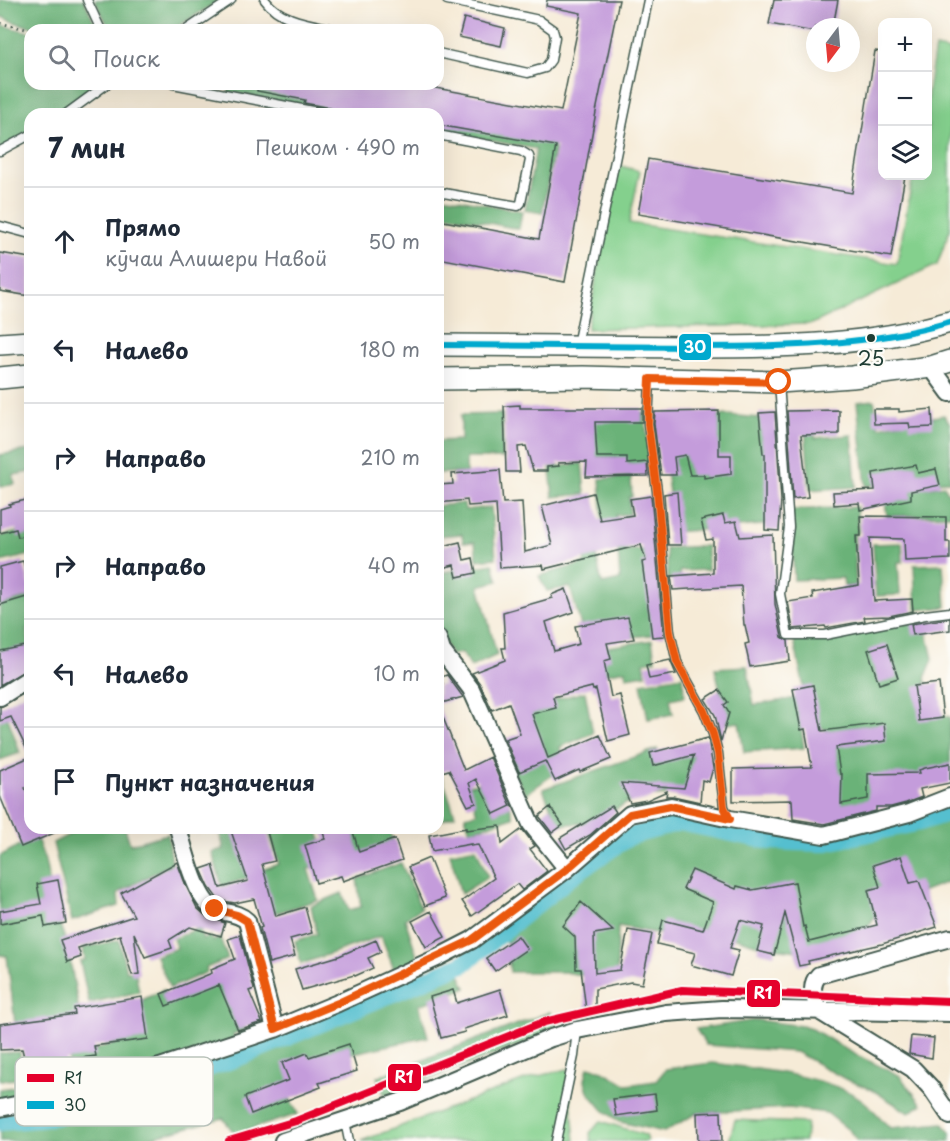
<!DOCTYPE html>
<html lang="ru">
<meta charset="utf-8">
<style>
:root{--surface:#fff;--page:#f2f2f3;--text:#1f2937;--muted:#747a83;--line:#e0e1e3}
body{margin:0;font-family:"Playpen Sans",sans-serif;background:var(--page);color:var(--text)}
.controls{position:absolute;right:18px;top:18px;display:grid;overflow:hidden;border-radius:12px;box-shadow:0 6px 24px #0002}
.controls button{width:54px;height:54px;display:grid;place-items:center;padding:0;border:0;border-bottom:2px solid var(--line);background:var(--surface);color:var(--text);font:30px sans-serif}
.compass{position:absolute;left:806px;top:18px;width:54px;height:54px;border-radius:50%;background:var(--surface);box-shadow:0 6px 24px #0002;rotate:196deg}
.stop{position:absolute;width:18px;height:18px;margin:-14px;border:4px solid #ea580c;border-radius:50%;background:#fff}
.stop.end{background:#ea580c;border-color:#fff;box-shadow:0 2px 6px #0008}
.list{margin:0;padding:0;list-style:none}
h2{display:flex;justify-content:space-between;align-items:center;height:78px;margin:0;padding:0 24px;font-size:26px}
h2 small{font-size:20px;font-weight:400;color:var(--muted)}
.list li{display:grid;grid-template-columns:39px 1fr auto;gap:18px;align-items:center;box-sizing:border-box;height:108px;padding:0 24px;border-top:2px solid var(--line)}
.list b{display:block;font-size:22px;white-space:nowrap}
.list p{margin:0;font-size:20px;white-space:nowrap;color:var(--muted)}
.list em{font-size:20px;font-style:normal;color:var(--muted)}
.icon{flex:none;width:33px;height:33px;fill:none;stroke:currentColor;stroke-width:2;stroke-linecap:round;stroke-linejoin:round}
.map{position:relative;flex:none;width:950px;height:1141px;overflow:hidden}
.search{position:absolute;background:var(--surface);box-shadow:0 6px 24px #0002;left:24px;top:24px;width:420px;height:66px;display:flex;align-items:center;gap:15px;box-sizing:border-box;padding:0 21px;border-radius:18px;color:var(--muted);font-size:22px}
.panel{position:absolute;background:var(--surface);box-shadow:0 6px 24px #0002;left:24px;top:108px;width:420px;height:726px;border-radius:18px}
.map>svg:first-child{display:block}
</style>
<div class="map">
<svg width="950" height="1141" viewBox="0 0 950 1141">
<rect width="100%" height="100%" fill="#fdfcf7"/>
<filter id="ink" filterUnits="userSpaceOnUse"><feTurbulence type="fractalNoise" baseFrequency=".0167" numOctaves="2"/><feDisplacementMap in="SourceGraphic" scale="12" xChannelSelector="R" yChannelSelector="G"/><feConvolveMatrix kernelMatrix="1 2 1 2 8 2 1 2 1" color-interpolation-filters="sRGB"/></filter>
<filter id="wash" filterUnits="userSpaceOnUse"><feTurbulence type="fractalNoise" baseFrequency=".008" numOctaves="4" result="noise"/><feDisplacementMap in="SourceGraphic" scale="24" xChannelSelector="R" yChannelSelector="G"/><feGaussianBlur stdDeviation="1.35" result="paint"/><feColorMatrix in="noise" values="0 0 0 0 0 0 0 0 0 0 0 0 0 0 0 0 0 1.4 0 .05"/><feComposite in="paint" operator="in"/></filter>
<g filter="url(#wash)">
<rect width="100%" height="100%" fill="#f6ebd7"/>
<path fill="#84d08d" stroke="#528660" stroke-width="1.5" d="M935 48 950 51V229L937 265 812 324 587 329 617 165 640 171 629 223 897 264 913 176H928V90Z
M568 1069 575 1141H361L530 1078Z
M735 1120 807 1123 805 1141H729Z
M601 1121 645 1135 647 1141H591L590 1133Z"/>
<path fill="#6bb278" stroke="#457856" stroke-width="1.5" d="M0 0H84L98 30C65 30 30 32 0 16Z
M95 0H220L172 30H110Z
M0 25 30 32V84H103L62 114H30V134L0 150Z
M229 84H234L397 114H348L228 92Z
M438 122 555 143 542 213 525 210 536 149 438 131Z
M438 195 522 211 519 229 438 213Z
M874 400 879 427 944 415 950 424V481L866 486 857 402Z
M540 411 644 412 652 474 616 457H573Z
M502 414 503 458H466V473H438V441L461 440V415Z
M727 415 770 419 774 524 674 532 660 423Z
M814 428 815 438 852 435 856 487 810 490 805 429Z
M30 450V472L13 475 15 484 0 487V455Z
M582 463 585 494 553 497 550 468Z
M631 477 632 497H629L630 514 616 515V525L603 526 600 479Z
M944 485 948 493H950V515L887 516 884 494Z
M464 503 465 510 491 507 496 558 477 560 475 542H463L462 534 438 536V506Z
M857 507 858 533 854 534 856 586H844L843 578 794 580 791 510Z
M30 529V555L0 562V536Z
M902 543 903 562H898L900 595 876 596 873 544Z
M594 546 602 584 620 580 618 550H660L662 634 631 637 583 633 570 587 547 591 539 576 585 563 583 548Z
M707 546 708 570 680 571V579H668L666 548Z
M493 564 498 581 479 586 497 655 471 667 462 653 451 655 438 631V573Z
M943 564 946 607 916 610 914 565Z
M30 597V628L26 629 30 646 0 651V605Z
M924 620 933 659 925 678 933 713 950 717V771L885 801 837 808 834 734 811 722 794 640 828 638Z
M652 640 655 660 644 662 646 674 626 677 625 670 605 674 601 648Z
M747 666 754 705 797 698 804 748 744 752 739 722 728 724 715 668Z
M682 676 685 696 670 699 673 714 648 719 641 683Z
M585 692 593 733 560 747 565 766 526 794 512 770V741L529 735 521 708Z
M7 715 20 753 0 760V718Z
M657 749 659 762 694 751 693 794 637 797 594 822 558 825 543 789Z
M442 777 455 815 438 821V778Z
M484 781 490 801 507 796 513 817 470 831 465 816 477 813 469 785Z
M950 817V881L916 894 884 902 857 944 807 952 765 947 717 932 672 936 618 926 617 971 597 978 565 972H510L506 938 573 882 629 842 680 829 773 845 824 848 920 827Z
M82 828H125L130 844 168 834 172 863 118 893 119 906 72 921 53 843Z
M227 828H247L251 877 222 886 212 852 224 849 220 833 228 831Z
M272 828H317L328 862 308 869 318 900 266 916 252 873 279 864 268 829Z
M346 828H389L397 856 358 867Z
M36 836 45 861 55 911 68 948 79 1011 56 1027 15 1023 7 956 0 955V856Z
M476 848 488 877 461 894 450 853Z
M401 863 421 908 405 919 419 962 395 972 381 936 301 964 295 941 317 934 311 906 342 893 349 910 361 907 357 879Z
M199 928 203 939 210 936 213 941 220 938 228 959 206 968 207 972 170 988 156 956 177 948 173 939Z
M119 940 126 971 135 970 139 992 89 1003 80 961 85 960 83 948Z
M458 970 466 988 419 1005 428 1037 303 1064 285 1090 298 1114 235 1134 223 1118 137 1141H0V1126L46 1124 83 1115 241 1062 337 1023Z
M232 974 245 1030 233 1034 234 1039 75 1092 0 1104V1089L68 1080 67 1069 70 1068 68 1056 98 1049 143 1035 138 1002 163 990 171 999Z
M550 1012 557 1031 385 1096 377 1077Z
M757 1020 809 1027 854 1054 899 1075 922 1104 909 1113 871 1089 847 1080 796 1052 706 1045 696 1029Z
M20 1052 22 1079 0 1080V1053Z
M713 1063C755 1069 826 1075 861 1099 872 1107 881 1119 890 1128L943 1123 950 1132V1141H857L850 1131 827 1113 789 1108 697 1113 664 1132 620 1122 603 1110 588 1092 585 1080 588 1067 603 1071 627 1085 656 1081 666 1069Z"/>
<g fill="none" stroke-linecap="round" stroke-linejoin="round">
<path stroke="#54bfcf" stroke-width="18" d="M0 1122 47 1118 82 1111 237 1058 463 964 574 874 630 836 680 822 770 841 822 843 920 822 950 812"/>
</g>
<g id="blocks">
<path fill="#c49cdb" d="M547 0H619L596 112 565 282 438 258V220L539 239 556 146 438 125V114H334L330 108 304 103 305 100 257 91V84H414L561 111 581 13 546 6Z
M774 0H838L833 27H815V32L769 24Z
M464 18 505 28 501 46 459 37Z
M875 51 882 52V176H905L891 257 638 214 648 159 852 193Z
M0 253 30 258V296L0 291Z
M520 405V408H642V422H595L597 457H627V464L647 462 648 476 586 477 587 462 558 463 559 466 547 467V471H533L526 446 518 447 520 472H506L504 406Z
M873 409H899V412L932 409 933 427 910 428 909 423 874 424Z
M839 410V434L801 435 808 497 793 499 787 411Z
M719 411V455H731V474L704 478V475H690L685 455 674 457 676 475H661L654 424 655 412Z
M775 412 781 500 779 531 765 530V454H763L759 413Z
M916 465 918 473 936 469 940 485 911 491V499L860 510 859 503 834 505 833 492 875 490 873 473Z
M500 470 503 503 522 502 525 552 552 545 542 506 593 493 600 520 633 515 630 499 651 496 664 636 652 637 642 562 646 561 641 545 544 569 543 565 500 568 496 504 468 506 467 500 438 503V485L453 484 452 474Z
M677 492 681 545H668L664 494Z
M30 499V534L18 537 16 529 0 533V509L10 506 9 504Z
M723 515 725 523 736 521 740 537 773 535 775 604 782 637 788 641 790 661 750 667 745 644 749 643 745 625H744L741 586 673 590 671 576 713 573V539L706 540 701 520Z
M860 516 946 517V542H950V559L905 561 904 539 870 538 874 601 912 599 913 611 889 616 864 617 865 621 826 628 825 626 793 629 788 602 813 598 812 593 859 585 856 536H861Z
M460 542 464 560 473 558 476 573 457 577 454 565 438 569V547Z
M23 561 30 586V596L0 605V567Z
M566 589 574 612 546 622 554 651 579 644 575 626 628 617 634 639 607 643 611 659 604 661 611 697 620 695 630 735 608 741 596 689 593 690 592 687 553 697 556 708 532 714 548 758 600 735 611 759 580 772 579 770 555 781 545 761 519 772 505 739 520 734 509 703 492 710 480 684 472 673 505 660 502 648H505L503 612 552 598 551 595Z
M950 618V630L913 635 911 624Z
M887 644 898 678 879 684 868 650Z
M30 645V668L0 685V651Z
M670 660 676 674 649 679 646 665Z
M447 675 463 697 438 704V686L443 685 441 677Z
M939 683 943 718 919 721 914 686Z
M813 685 822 731 884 723 886 741 836 747 840 774H842L841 804 868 799V774L920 773 919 770 925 768 950 763V783L920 789 922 797 906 803 891 807H876V811L824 824 793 819 792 800 733 801V769L812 767 805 729 801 730 793 689Z
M30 690V756L11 717 0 721V707Z
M719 690 728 702 724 705 729 713 721 741 715 715 705 699Z
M438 705 464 770 490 757 511 806 494 814 476 779 469 783 476 803 468 806 449 770 438 773Z
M708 738 713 768 709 782 702 780 700 802 673 796H666L667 791 647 800 630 803 621 783 684 788 694 755 653 766 650 753Z
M30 757V786L25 788 30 800V828H66L21 847 0 796V770Z
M612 806 616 812 590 835 566 849 560 838Z
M550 807 563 825 552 833 539 816Z
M500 826 502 844 522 829 535 846 530 849 547 871 522 890 517 884 472 916 462 901 494 878 478 845 471 846V844L432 851 429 835 466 828V830Z
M230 828H266L275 861 262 864 276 916 305 907 312 933 290 939 295 956 269 963 260 928 262 927 254 899 235 903 223 901 217 898 209 887 201 869 213 865 220 888 248 881Z
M322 828H352L359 852 395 839 402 860 343 881 341 876 316 883 305 845 325 839Z
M901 856 910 883 919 881 937 927 882 944 808 961 809 964 799 966 785 913 774 955 757 951 764 926 740 920 730 948 739 950 731 976 691 965 695 953 657 944 663 920 703 930 713 902 683 889 692 870 736 889 737 886 752 890 795 882 803 927 805 926 809 942 877 925 868 890 880 887 873 865Z
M429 858 445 898 425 906 408 867Z
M177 862 186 886 197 908 206 916 225 923 221 936 190 927 169 940 172 948 145 957 134 933 139 974 132 975 120 935 78 948 81 957 67 962 60 940 134 916 121 893Z
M58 880 66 923 45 927 43 916 0 924V911L41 904 37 884Z
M581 902 613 931 594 934 595 973 620 970 628 930 652 934 642 984 631 982 595 989V1010H586L581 969H576L575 937 563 926Z
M431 911 445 937 426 947 412 921Z
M240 935 254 989 249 991 262 1022 238 1030 219 985 166 1006 161 994 212 973 211 969 235 959 228 939Z
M518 936 527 949 495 971 486 958Z
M376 940 381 952 368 958 373 968 355 976 354 975 302 990 295 969 339 956Z
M500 989 508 1015 464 1029 465 1032 441 1038 430 997 453 990 457 1003Z
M142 997 148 1039 94 1046 96 1056 65 1060 67 1067 62 1068 65 1077 31 1085 22 1049 0 1050V1024L75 1014 74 1008Z
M911 1036 934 1038 932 1058 909 1054Z
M349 1044 357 1071 319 1083 321 1087 251 1114 245 1097 289 1080 282 1063 307 1053 309 1057Z
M655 1094 657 1110 616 1116 613 1099Z
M721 1112 722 1141H698L697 1113Z"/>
</g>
</g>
<g filter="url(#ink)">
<use href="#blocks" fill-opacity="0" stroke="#3f574c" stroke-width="1.5"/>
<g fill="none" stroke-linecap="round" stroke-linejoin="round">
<g stroke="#3f574c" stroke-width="11">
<path id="service" d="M87 0 101 30
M265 0C281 22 313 24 338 30
M186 30 231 0
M438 53 528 73 545 68 551 60 555 37 553 30 539 20 447 0
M173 84 328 114
M66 114 107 84
M438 135 521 151 529 156 530 160 521 203 518 206 438 192
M0 151 30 135
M0 226 30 234
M577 345 648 0
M650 380 648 424 657 491 670 632 677 662 704 711 713 734 718 753 724 807 730 819
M779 382 789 527 780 594 788 635H825L925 615 950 612
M345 1121 349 1141
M556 1141 574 1056 577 1030"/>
</g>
<g stroke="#3f574c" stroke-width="20">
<path id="minor" d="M931 367 950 393
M438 638 442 651 471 689 531 824 567 869
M0 697 30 678
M178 828C184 848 195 895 211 907 222 914 237 911 247 921L275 1029
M950 938 819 975C808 986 815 998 819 1011L913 1069 931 1088 950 1116
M0 1108 87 1091 275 1029 338 1003 437 958 472 940 567 869 630 814 671 806 730 819 824 835 909 813 950 797
M283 1141 400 1102 551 1038 577 1030 666 1013 722 1009 950 1013"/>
</g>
<g stroke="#3f574c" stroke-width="24">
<path id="tertiary" d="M0 344 30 342
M438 345C524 345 611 347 697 347 783 347 868 346 950 322
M0 378 30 375
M438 379 583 377 779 382 852 377 931 367 950 361"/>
</g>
<path stroke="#3f574c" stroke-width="3" stroke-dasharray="1.5 4.5" stroke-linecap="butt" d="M0 23 30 30"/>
<use href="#service" stroke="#fff" stroke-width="8"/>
<use href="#minor" stroke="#fff" stroke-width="16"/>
<use href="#tertiary" stroke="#fff" stroke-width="21"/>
<g stroke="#fdfcf7" stroke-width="10">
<path id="bus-1" d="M438 345C524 345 611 347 697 347 783 347 868 346 950 322"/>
</g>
<use href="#bus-1" stroke="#00a9ce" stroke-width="6"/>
<g stroke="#fdfcf7" stroke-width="12">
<path id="rail-1" d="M229 1141 296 1121 544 1022 682 990 950 1001"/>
</g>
<use href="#rail-1" stroke="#e4002b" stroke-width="8"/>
</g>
</g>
<g fill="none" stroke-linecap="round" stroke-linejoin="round" filter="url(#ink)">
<path stroke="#ea580c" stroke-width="8" d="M215 909 237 915 247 921 275 1029 338 1003 472 940 567 869 630 814 670 806 730 819 724 807 718 753 713 734 704 711 677 662 670 632 657 491 648 424 650 379 779 382"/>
</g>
<circle fill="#1f3d34" stroke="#fdfcf7" stroke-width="2" cx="871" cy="338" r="5"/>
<g text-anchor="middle" stroke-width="4.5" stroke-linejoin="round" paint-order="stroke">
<g font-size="20" fill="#1f3d34" stroke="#fdfcf7">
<text x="871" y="366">25</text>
</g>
</g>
<rect x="15" y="1057" width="198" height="69" rx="9" fill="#fdfcf7" stroke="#bac3bc" stroke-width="1.5"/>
<rect x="27" y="1074" width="27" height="8" fill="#e4002b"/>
<rect x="27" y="1101" width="27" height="8" fill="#00a9ce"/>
<g font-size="16" fill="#1f3d34">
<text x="64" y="1084">R1</text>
<text x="64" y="1111">30</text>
</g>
<g stroke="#fdfcf7" stroke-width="2">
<rect x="678" y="333" width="34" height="28" rx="6" fill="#00a9ce"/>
<rect x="746" y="979" width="35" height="29" rx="6" fill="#e4002b"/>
<rect x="387" y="1063" width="35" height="29" rx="6" fill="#e4002b"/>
</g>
<g font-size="16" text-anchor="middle" font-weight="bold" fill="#fff">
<text x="695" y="353">30</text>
<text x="763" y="999">R1</text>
<text x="404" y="1083">R1</text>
</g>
</svg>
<div class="controls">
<button>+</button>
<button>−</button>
<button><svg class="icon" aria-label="layers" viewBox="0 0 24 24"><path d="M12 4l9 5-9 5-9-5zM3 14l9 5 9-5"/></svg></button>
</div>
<svg class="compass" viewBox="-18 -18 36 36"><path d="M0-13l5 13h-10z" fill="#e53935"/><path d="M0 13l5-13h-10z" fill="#747a83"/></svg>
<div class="stop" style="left:779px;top:382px"></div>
<div class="stop end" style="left:215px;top:909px"></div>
<div class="search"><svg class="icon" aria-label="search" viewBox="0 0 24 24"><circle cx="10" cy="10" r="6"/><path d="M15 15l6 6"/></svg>Поиск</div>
<section class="panel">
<h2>7 мин<small>Пешком · 490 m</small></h2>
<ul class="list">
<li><svg class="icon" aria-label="ahead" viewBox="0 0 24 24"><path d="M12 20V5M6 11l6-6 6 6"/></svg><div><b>Прямо</b><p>кӯчаи Алишери Навоӣ</p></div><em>50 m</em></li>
<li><svg class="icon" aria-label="left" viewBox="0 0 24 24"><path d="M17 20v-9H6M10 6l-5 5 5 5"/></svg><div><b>Налево</b></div><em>180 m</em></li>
<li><svg class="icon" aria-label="right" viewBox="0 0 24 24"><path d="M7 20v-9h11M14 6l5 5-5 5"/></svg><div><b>Направо</b></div><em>210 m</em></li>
<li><svg class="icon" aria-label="right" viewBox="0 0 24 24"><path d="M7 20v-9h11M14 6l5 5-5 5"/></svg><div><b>Направо</b></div><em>40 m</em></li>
<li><svg class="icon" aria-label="left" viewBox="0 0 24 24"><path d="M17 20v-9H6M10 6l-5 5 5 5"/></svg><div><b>Налево</b></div><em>10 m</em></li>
<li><svg class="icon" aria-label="arrive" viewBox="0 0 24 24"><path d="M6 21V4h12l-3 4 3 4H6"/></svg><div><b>Пункт назначения</b></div></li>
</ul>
</section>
</div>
